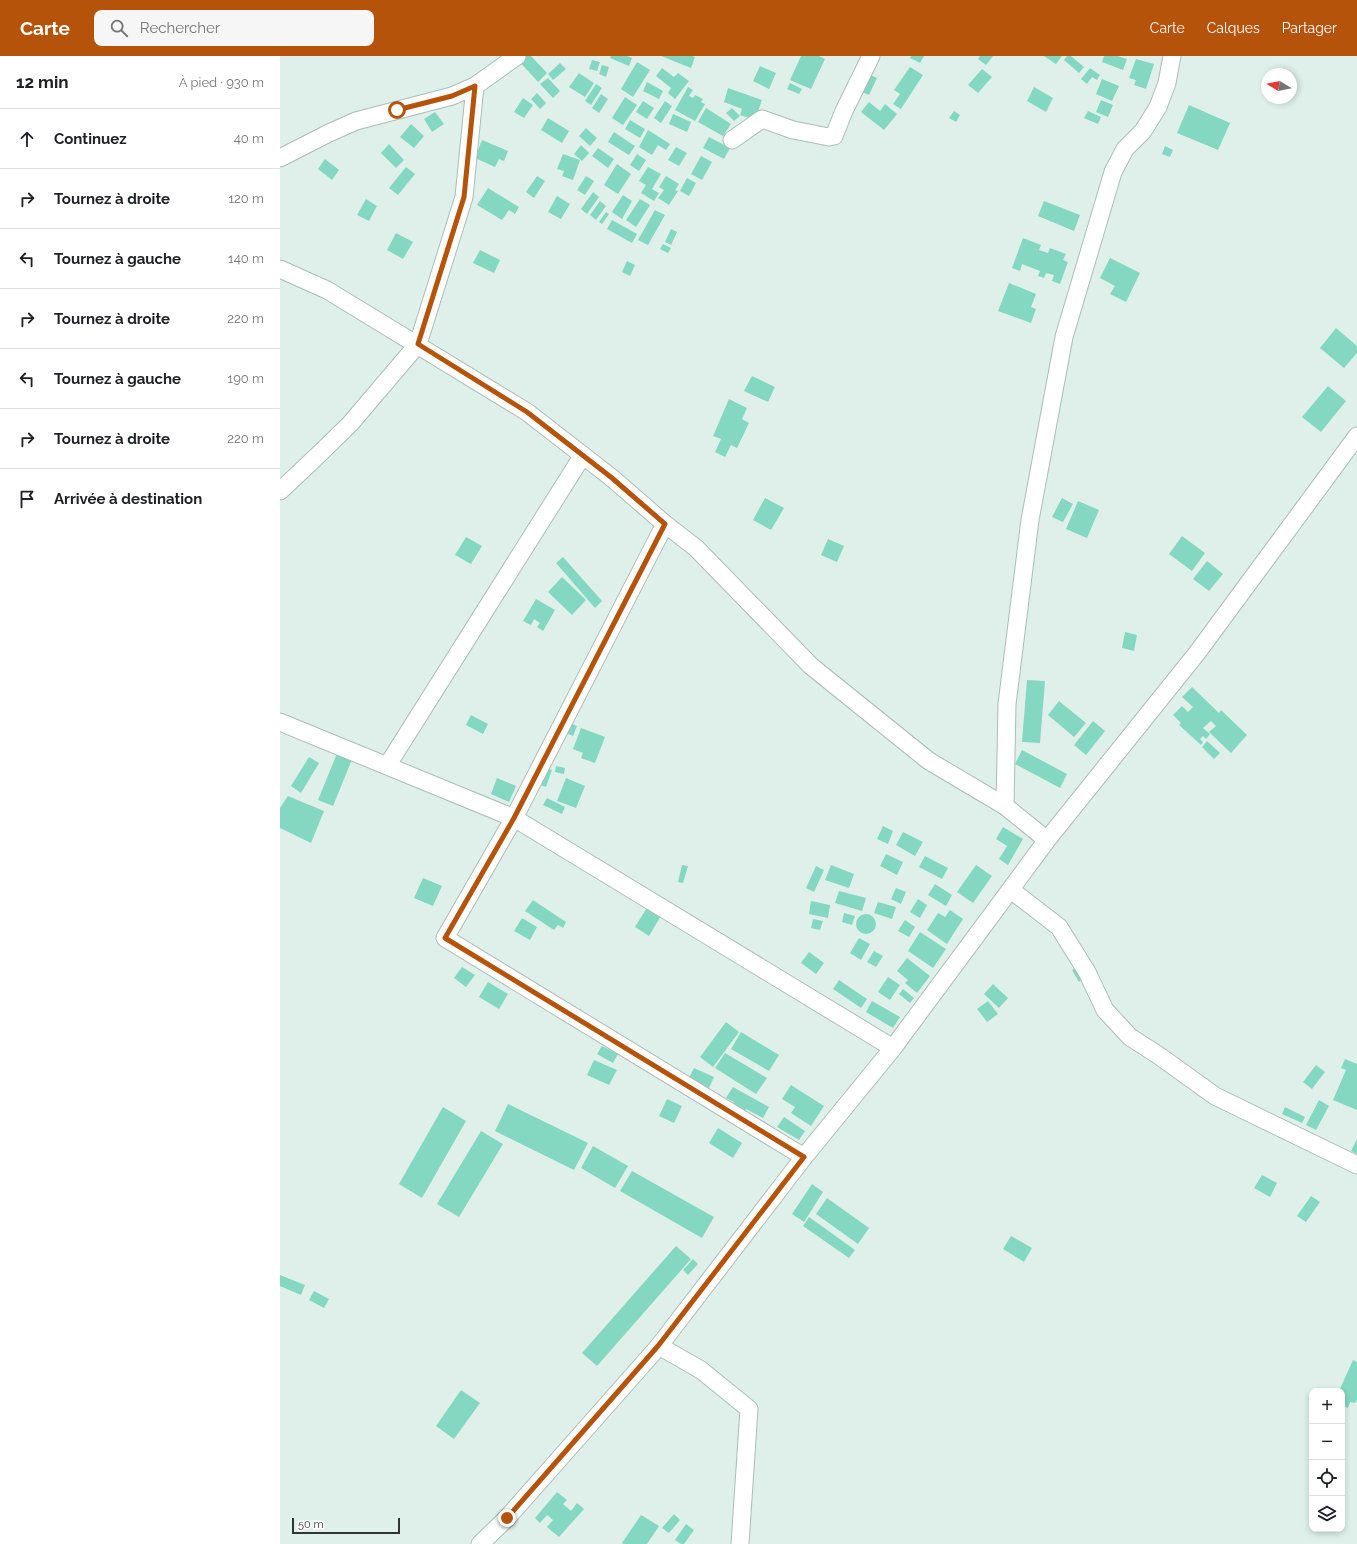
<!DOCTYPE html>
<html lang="fr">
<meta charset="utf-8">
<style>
:root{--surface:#fff;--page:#f6f6f6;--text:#202124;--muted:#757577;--line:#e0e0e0;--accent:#b45309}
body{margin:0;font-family:Raleway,sans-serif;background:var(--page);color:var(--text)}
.controls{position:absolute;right:12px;bottom:12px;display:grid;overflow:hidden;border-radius:8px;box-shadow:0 2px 6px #0003}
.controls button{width:36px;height:36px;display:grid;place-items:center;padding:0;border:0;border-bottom:1px solid var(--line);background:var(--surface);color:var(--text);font:20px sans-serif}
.compass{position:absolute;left:981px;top:12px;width:36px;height:36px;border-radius:50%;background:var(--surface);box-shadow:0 2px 6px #0003;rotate:280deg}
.scale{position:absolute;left:12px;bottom:10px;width:108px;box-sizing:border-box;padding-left:4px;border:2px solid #2e3533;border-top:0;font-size:11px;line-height:14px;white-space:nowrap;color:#2e3533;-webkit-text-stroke:3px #fff;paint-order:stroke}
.stop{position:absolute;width:12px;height:12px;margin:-9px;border:3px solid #b45309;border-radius:50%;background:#fff}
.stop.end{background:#b45309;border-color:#fff;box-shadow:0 1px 4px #0008}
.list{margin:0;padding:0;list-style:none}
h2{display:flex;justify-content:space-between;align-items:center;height:52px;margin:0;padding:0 16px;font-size:17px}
h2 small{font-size:13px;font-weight:400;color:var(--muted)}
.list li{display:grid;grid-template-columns:26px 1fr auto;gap:12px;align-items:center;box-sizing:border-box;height:60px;padding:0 16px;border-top:1px solid var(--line)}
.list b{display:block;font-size:15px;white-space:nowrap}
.list em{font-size:13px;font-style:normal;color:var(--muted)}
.icon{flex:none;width:22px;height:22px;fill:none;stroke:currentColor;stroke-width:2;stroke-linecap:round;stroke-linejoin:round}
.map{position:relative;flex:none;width:1077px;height:1488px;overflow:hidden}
header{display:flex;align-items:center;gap:24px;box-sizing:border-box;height:56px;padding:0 20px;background:var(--accent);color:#fff}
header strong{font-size:19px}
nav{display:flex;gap:22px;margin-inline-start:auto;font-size:14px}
.search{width:280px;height:36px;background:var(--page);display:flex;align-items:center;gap:10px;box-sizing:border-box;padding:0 14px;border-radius:8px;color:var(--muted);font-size:15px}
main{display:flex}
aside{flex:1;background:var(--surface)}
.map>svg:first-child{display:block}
</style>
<header>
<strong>Carte</strong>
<div class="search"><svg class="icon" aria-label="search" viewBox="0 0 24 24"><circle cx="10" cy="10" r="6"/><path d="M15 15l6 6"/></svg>Rechercher</div>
<nav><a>Carte</a><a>Calques</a><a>Partager</a></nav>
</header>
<main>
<aside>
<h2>12 min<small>À pied · 930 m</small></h2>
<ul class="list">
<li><svg class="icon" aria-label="ahead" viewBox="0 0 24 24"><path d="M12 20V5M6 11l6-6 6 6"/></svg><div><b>Continuez</b></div><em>40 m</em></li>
<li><svg class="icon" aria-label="right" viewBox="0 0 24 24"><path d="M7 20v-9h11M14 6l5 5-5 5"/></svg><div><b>Tournez à droite</b></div><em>120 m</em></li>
<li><svg class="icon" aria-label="left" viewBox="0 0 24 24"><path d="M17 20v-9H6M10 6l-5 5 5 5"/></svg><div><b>Tournez à gauche</b></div><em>140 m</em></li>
<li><svg class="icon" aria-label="right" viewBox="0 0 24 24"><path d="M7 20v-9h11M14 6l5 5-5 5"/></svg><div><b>Tournez à droite</b></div><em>220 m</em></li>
<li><svg class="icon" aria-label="left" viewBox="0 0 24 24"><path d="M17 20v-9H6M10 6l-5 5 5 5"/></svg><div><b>Tournez à gauche</b></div><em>190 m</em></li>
<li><svg class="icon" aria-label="right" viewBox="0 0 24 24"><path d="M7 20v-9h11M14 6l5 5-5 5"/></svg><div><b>Tournez à droite</b></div><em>220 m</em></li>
<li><svg class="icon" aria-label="arrive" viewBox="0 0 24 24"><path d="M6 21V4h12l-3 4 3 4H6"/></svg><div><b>Arrivée à destination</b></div></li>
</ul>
</aside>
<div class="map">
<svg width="1077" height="1488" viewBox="0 0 1077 1488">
<rect width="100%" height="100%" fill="#dff0eb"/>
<path fill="#84d7c0" d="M244 0H251L267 17 258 26 239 5Z
M331 0H347L352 2 349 10 330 2Z
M381 0H412L415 1 411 12Z
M521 0H539L545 3 531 33 510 24Z
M631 0H644L640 7 630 2Z
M700 0H713L706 9 698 3Z
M764 0H782L776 8Z
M787 0H791L804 11 799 17 784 4Z
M824 0H837L847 3 843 14 822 6Z
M856 3 874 8 866 33 854 29 856 24 849 22Z
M312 4 320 6 317 15 309 13Z
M357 6 370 14 353 41 341 33Z
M280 7 286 13 273 24 268 18Z
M322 9 329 11 326 21 319 18Z
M480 10 496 17 489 33 473 25Z
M630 11 643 19 621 53 613 48 620 38 614 34Z
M382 12 394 21 398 17 409 25 395 43 388 37 391 32 376 20Z
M810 12 820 19 817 24 812 21 807 28 801 23Z
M702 13 712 21 698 37 688 29Z
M299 17 314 27 305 41 289 31Z
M588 18 597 22 589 39 580 35Z
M268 22 280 35 273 42 260 28Z
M822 23 839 30 832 45 816 38Z
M367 26 383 35 379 43 363 35Z
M510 27 522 33 519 38 507 33Z
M316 28 322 32 311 49 305 45Z
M408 31 413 34 409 40 413 42 415 39 423 43 421 46 425 48 415 65 395 54Z
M754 31 773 42 766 56 747 45Z
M448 32 482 44 475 64 460 59 462 53 444 46Z
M257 37 266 47 260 53 251 43Z
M321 38 328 43 319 57 312 52Z
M345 41 357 49 343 69 332 62Z
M243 42 253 49 244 62 234 56Z
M821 44 833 49 828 61 816 56Z
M363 45 374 52 367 63 356 56Z
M385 45 392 50 381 67 374 62Z
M589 46 600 55 605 48 617 58 604 74 581 56Z
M909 49 950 67 938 94 897 77Z
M426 52 451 68 443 80 418 66Z
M452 52 460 60 454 65 446 57Z
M674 55 680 59 676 66 669 62Z
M808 55 821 61 818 68 804 62Z
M155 56 164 68 152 76 144 63Z
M393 58 411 66 407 76 389 68Z
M268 62 289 75 282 87 261 74Z
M350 64 365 73 360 82 345 73Z
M131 68 144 80 134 92 120 81Z
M306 72 317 82 310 90 299 80Z
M368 74 390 88 386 94 378 89 372 99 359 91Z
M334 76 355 90 349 99 328 86Z
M429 81 450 92 444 103 423 92Z
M202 84 228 95 224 105 219 103 215 111 195 102Z
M109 88 124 104 116 112 101 97Z
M301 89 309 97 302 105 294 98Z
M885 90 893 94 890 101 882 98Z
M396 91 407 97 399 110 388 104Z
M318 92 334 103 328 112 312 100Z
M283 98 300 104 293 124 282 120 284 115 277 113Z
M357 98 366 104 359 115 350 109Z
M421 100 432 106 422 124 411 118Z
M45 103 59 114 52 124 38 113Z
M337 108 351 118 338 138 324 129Z
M126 111 135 118 118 139 109 132Z
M368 111 381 118 372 133 379 137 374 145 361 137 366 129 359 125Z
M257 120 265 125 254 142 246 136Z
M306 120 314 125 305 139 297 134Z
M386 120 399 128 395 134 398 135 389 149 378 142 384 134 379 131Z
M407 122 416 127 409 140 400 135Z
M208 132 239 151 235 158 229 154 222 164 197 149Z
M313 136 319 141 307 158 301 153Z
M343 139 352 145 342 163 332 156Z
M277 140 290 148 281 163 268 156Z
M86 143 97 150 89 165 77 159Z
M360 143 370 149 356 171 346 164Z
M320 145 326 150 316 164 310 159Z
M764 145 800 159 794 175 758 160Z
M375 154 385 159 368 189 358 184Z
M326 156 329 158 322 168 319 166Z
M332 164 357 178 352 187 327 173Z
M391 173 397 176 391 189 385 186Z
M116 177 133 186 123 203 107 194Z
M743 182 761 189 759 194 768 197 770 192 786 198 783 204 788 206 780 228 772 225 774 219 766 217 764 222 758 220 760 215 742 208 740 215 732 212Z
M383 188 391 192 388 197 380 193Z
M200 194 220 204 214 217 193 207Z
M830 202 860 217 846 246 830 238 835 230 820 222Z
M347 205 355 209 350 220 342 216Z
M729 227 756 238 751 251 756 253 751 267 718 255Z
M1056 272 1077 290V297L1064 312 1040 292Z
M472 320 495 331 488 346 464 335Z
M1048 330 1066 345 1041 376 1022 361Z
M449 343 467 352 462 363 469 367 457 392 451 389 445 401 435 396 441 383 433 380Z
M485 442 504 452 491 474 473 464Z
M782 442 793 448 783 466 772 461Z
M798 445 819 454 807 482 786 473Z
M902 480 925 497 912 515 889 498Z
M186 481 202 490 191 508 175 499Z
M548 483 564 490 557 506 541 499Z
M283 501 322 545 315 552 276 507Z
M927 505 943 518 929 535 913 523Z
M282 521 306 544 292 559 268 536Z
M256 543 275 554 263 575 257 571 260 567 254 563 251 569 243 565Z
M845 576 857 579 854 595 842 592Z
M747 624 765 625 760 687 742 686Z
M912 631 939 657 941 654 967 679 951 697 929 676 936 670 931 665 923 672 930 678 926 683 923 680 920 683 923 686 921 689 899 669 901 667 893 659 902 650 908 656 913 651 902 641Z
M779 645 806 667 794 681 768 659Z
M191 659 208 668 203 678 186 669Z
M813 665 825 675 806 699 794 689Z
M290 667 297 670 293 680 286 677Z
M301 672 325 681 315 707 301 702 303 697 293 693Z
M927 685 940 697 934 703 922 691Z
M742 694 787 718 780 732 735 708Z
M58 695 73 701 53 750 38 744Z
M29 701 39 707 21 737 11 730Z
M276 710 285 712 284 718 275 716Z
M264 712 272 714 266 731 258 728Z
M217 722 236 730 229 746 211 738Z
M286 722 305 730 296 752 277 745Z
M8 740 44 755 31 787 0 772V752Z
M267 742 285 751 282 758 263 749Z
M603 770 613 775 608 788 597 783Z
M723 771 743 783 728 809 719 803 727 790 716 783Z
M623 776 643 786 635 800 616 789Z
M606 798 623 806 617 819 600 810Z
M645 800 668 812 662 823 639 811Z
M402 809 408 810 403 827 398 826Z
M551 809 574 818 569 832 545 824Z
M696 809 712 820 693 847 677 836Z
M536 810 544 814 534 836 526 832Z
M143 822 162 830 153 850 134 842Z
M655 828 672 839 666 850 648 839Z
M616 832 626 836 621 848 611 843Z
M559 835 586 842 582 855 555 847Z
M638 843 647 849 640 862 630 856Z
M253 844 286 866 283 872 278 869 274 874 245 855Z
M531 845 550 849 548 862 529 858Z
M598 846 616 851 612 863 594 857Z
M368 850 382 858 369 880 355 871Z
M670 854 683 863 667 888 647 874 658 857 665 861Z
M564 857 575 860 572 869 562 866Z
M576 868a10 10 0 1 1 20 0a10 10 0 1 1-20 0Z
M242 862 257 871 250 884 234 875Z
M533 863 543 865 540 874 531 872Z
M625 864 635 871 629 881 618 875Z
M640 876 666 893 653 912 628 895Z
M579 882 590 888 581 904 570 897Z
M594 895 603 900 596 911 587 906Z
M529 896 544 907 536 918 521 907Z
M627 902 650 920 637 937 625 927 628 924 617 915Z
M182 911 195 919 186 931 174 922Z
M796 912 803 923 799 926 792 914Z
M608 921 620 929 610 944 598 936Z
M559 924 587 943 581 952 553 933Z
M208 926 228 938 219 953 199 941Z
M713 928 728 942 719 952 704 938Z
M623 933 634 942 630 947 619 938Z
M592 945 620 961 613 972 586 956Z
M708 945 718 958 707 966 697 953Z
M446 966 459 976 433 1011 420 1001Z
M461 976 499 999 489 1015 451 993Z
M322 990 338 998 333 1007 317 998Z
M445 997 487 1022 476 1038 435 1012Z
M1065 1003 1077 1008V1054L1053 1044 1066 1014 1061 1012Z
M314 1004 337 1014 329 1029 307 1019Z
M1036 1009 1045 1016 1032 1033 1023 1026Z
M414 1012 434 1021 429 1032 409 1022Z
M511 1029 544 1050 531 1070 511 1057 515 1051 502 1043Z
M453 1031 489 1051 483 1062 466 1053 464 1057 452 1050 454 1046 446 1042Z
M387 1043 402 1050 394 1067 379 1060Z
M1039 1044 1049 1050 1036 1074 1026 1069Z
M228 1048 308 1087 294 1114 215 1075Z
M163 1051 186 1065 142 1142 119 1128Z
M1005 1051 1025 1061 1022 1067 1002 1058Z
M504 1061 525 1075 519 1084 497 1071Z
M438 1072 462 1087 453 1102 429 1087Z
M201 1075 223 1088 179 1161 157 1148Z
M1077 1083V1098L1071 1095Z
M313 1090 348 1110 335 1132 301 1112Z
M352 1115 434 1161 422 1182 340 1135Z
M982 1119 997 1127 990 1141 974 1132Z
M532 1128 543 1136 524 1166 512 1158Z
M1031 1140 1040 1146 1026 1166 1017 1160Z
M547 1142 589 1172 578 1188 536 1158Z
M529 1161 575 1194 569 1202 523 1170Z
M731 1180 752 1192 744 1206 723 1193Z
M396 1190 411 1203 317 1310 302 1297Z
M413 1203 418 1208 408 1219 403 1214Z
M0 1219 25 1229 21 1239 0 1230Z
M34 1235 49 1243 44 1252 29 1244Z
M1073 1304 1077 1306V1344L1075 1347 1070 1346 1068 1352 1062 1349V1335H1059Z
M181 1334 200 1347 174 1383 156 1370Z
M277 1436 287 1444 283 1448 291 1455 297 1447 304 1453 279 1481 267 1471 273 1464 267 1459 260 1467 255 1462Z
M394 1458 400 1464 389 1477 382 1472Z
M361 1459 379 1470 367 1488H343L342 1487Z
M406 1468 414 1474 404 1488H401L395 1484Z"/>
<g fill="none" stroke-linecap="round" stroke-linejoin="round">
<g stroke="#acbcb7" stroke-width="19">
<path id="street" d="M452 84 482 63 513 74 549 81 554 80 564 55 591 0
M0 102 49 77 76 65 172 40 195 30 237 0
M0 213 47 234 247 356 332 422 385 468 416 492 531 610 649 705 725 750 767 784
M0 435 34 403 70 368 138 288 184 141 195 30
M385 468 234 762 165 882 524 1101
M0 666 234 762 613 992
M107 710 303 399
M725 750 727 648 750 464 784 281 833 116 845 93 863 75 878 51 887 27 892 0
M731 834 779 871 807 916 825 954 850 981 878 999 935 1040 1077 1109
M379 1290 421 1314 469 1353 460 1488
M200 1488 227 1462 379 1290 524 1101 613 992 767 784 917 597 1077 380"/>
</g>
<use href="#street" stroke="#fff" stroke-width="17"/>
</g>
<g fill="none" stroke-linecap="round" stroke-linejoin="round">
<path stroke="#b45309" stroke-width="5" d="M117 54 172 40 195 30 184 141 138 288 247 356 332 422 385 468 234 762 165 882 524 1101 378 1290 227 1462"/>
</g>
</svg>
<div class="controls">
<button>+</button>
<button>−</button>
<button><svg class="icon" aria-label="locate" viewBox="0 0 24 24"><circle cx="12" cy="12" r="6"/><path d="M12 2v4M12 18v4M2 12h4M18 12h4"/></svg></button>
<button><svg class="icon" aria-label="layers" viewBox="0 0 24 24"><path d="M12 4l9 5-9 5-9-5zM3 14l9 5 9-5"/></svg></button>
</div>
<svg class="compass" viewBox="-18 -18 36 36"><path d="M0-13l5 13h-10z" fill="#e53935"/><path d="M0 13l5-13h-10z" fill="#757577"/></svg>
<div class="scale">50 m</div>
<div class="stop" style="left:117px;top:54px"></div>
<div class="stop end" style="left:227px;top:1462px"></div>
</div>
</main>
